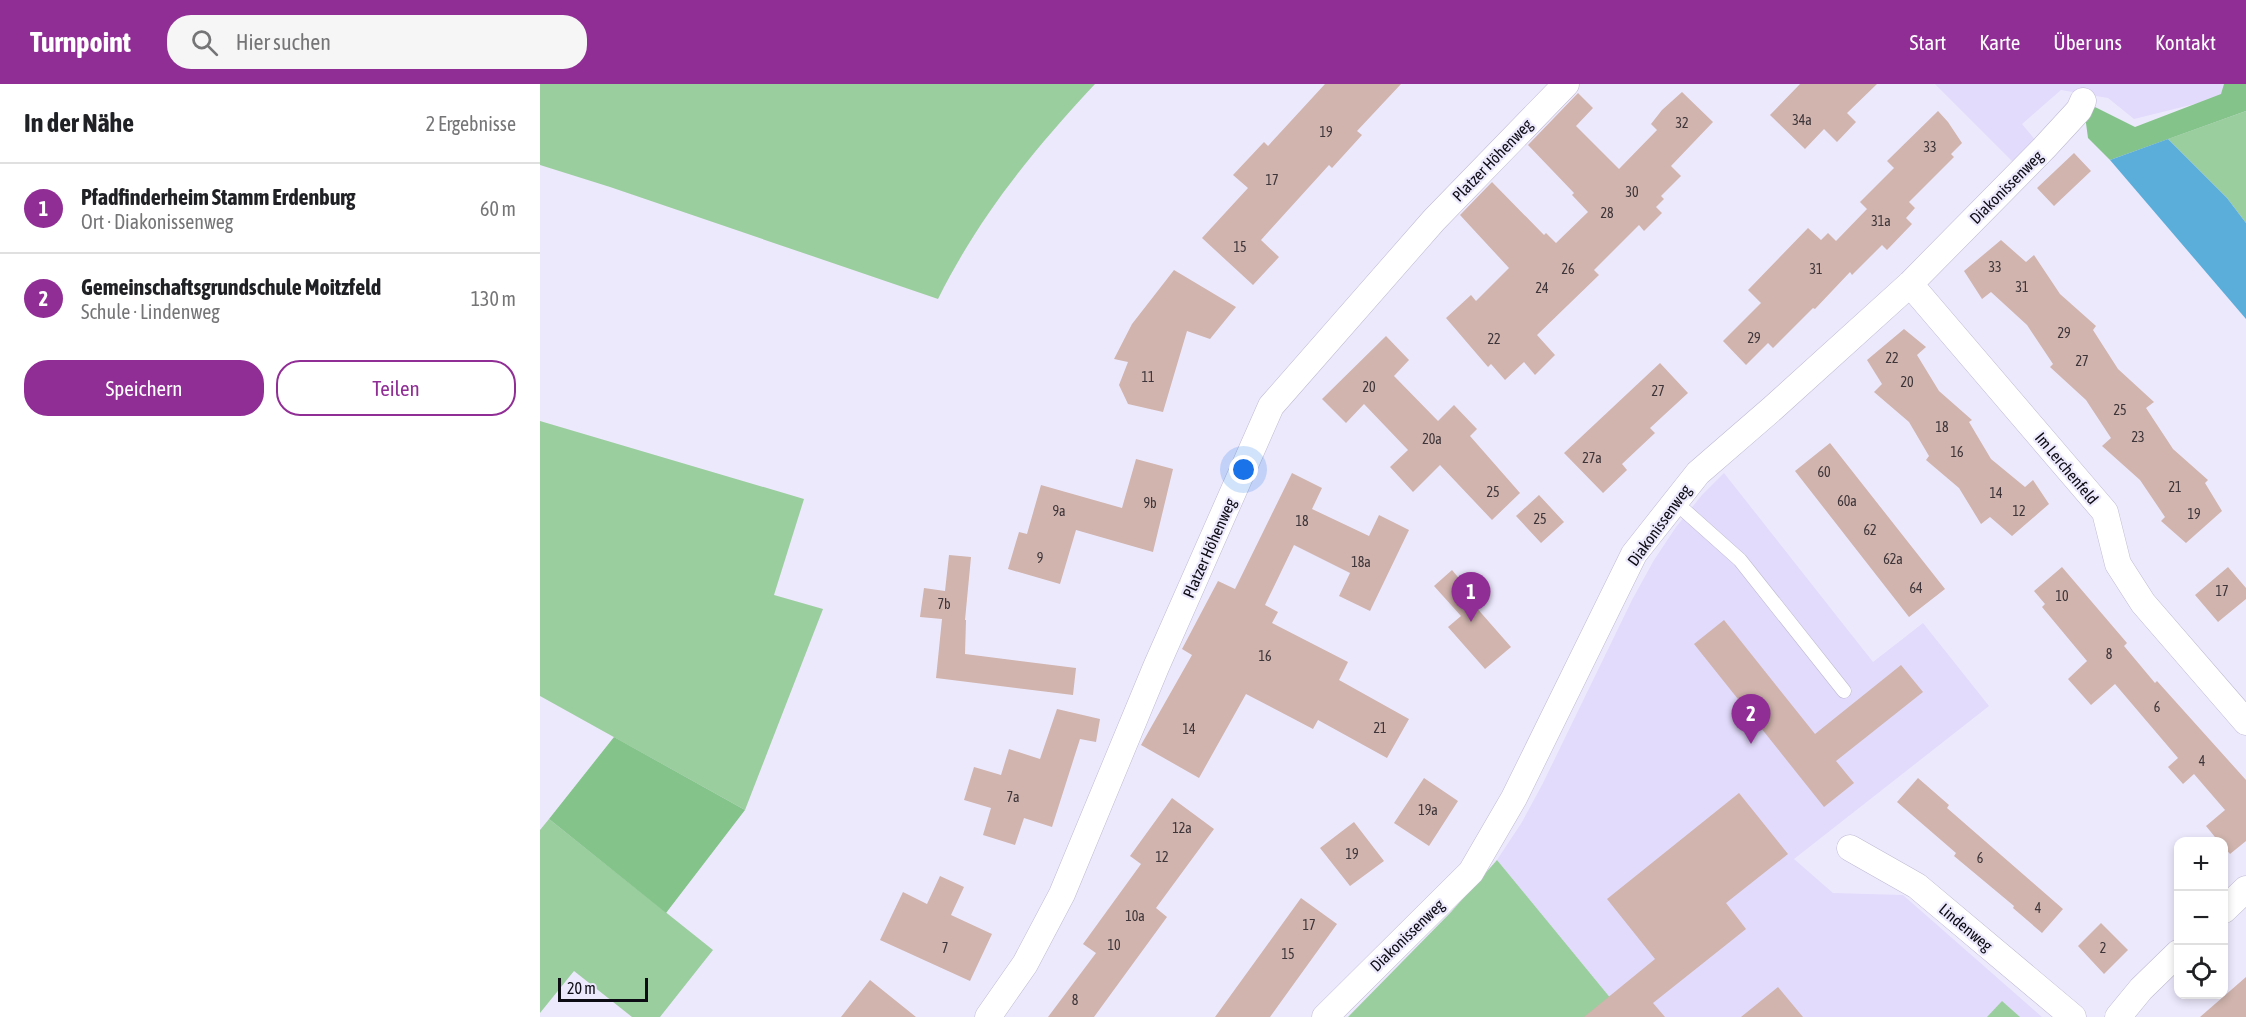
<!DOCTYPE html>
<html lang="de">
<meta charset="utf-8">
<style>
:root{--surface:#fff;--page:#f6f6f6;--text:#202124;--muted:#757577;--line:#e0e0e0;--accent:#902e96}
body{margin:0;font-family:"Asap Condensed",sans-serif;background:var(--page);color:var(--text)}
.controls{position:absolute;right:18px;bottom:18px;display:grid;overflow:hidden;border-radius:12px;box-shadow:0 3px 9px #0003}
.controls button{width:54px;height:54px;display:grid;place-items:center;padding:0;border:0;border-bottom:2px solid var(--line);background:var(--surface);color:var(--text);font:30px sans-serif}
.scale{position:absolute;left:18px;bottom:15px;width:90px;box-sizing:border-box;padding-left:6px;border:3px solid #0d0b13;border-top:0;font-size:16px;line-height:21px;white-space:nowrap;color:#0d0b13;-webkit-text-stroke:4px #ede9fd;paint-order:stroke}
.you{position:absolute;left:704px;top:386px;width:21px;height:21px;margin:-15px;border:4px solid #fff;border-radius:50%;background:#1a73e8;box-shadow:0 0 0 9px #1a73e833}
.badge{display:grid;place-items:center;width:39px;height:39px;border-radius:50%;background:var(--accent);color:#fff;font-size:20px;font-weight:700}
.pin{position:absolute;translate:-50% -50px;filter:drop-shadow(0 2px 3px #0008)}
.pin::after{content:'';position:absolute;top:32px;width:21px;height:18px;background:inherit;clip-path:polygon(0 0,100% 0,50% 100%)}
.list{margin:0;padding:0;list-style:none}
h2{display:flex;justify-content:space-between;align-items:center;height:78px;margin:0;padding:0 24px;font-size:26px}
h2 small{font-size:20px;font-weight:400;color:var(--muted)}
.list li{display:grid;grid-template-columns:39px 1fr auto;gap:18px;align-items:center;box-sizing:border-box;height:90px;padding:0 24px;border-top:2px solid var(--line)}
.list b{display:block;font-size:22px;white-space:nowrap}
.list p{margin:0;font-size:20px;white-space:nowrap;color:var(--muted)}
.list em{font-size:20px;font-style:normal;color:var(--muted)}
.actions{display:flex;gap:12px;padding:18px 24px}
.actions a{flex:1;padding:14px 0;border:2px solid var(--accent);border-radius:24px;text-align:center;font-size:21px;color:var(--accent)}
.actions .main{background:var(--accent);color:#fff}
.icon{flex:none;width:33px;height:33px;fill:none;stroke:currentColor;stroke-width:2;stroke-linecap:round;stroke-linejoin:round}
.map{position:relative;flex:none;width:1706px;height:933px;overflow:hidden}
header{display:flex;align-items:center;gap:36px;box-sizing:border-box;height:84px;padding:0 30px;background:var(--accent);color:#fff}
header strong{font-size:28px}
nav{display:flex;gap:33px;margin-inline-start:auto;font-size:21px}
.search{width:420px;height:54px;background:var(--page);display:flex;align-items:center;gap:15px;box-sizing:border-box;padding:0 21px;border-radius:24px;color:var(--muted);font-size:22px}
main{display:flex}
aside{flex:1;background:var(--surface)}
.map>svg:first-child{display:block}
</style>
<header>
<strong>Turnpoint</strong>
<div class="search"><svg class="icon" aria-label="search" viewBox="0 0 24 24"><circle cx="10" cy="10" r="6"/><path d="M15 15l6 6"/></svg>Hier suchen</div>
<nav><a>Start</a><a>Karte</a><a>Über uns</a><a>Kontakt</a></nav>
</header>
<main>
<aside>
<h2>In der Nähe<small>2 Ergebnisse</small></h2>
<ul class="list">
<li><span class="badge">1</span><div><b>Pfadfinderheim Stamm Erdenburg</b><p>Ort · Diakonissenweg</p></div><em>60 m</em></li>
<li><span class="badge">2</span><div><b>Gemeinschaftsgrundschule Moitzfeld</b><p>Schule · Lindenweg</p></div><em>130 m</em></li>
</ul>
<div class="actions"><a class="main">Speichern</a><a>Teilen</a></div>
</aside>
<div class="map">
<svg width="1706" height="933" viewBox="0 0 1706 933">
<rect width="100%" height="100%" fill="#ede9fd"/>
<path fill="#e2dbfb" d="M1395 0H1686L1683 13 1594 35 1568 14 1521 6 1482 40 1496 57 1473 78Z
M1184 389 1333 578 1383 539 1449 622 1254 775 1293 809 1363 811 1502 933H1086L957 776 982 738 1003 699 1092 516 1114 476 1136 443 1162 411Z"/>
<path fill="#9bce9e" d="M0 0H555C491 69 440 131 398 215L70 103 0 81Z
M1706 27V139L1687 114 1628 55Z
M0 337 264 415 234 511 283 525 205 726 0 612Z
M9 735 173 866 120 933H92L34 887 0 929V746Z
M957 776 1086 933H808L911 828Z
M1462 917 1480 933H1447Z"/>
<path fill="#84c389" d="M1684 0H1706V27L1570 76 1548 54 1543 17 1595 43 1681 10Z
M74 653 205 726 126 829 9 735Z"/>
<path fill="#5badda" d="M1628 55 1687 114 1706 139V235L1570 76Z"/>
<path fill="#d0b4ad" d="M785 0H861L817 47 822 51 792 84 789 81 721 156 739 173 713 201 662 154 708 104 693 91 724 58 728 62Z
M1260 0H1337L1307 29 1316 38 1297 58 1284 45 1265 65 1230 31Z
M1142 8 1173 38 1131 82 1141 92 1121 112 1124 115 1116 123 1122 129 1104 147 1099 141 1054 186 1059 191 997 251 1015 271 995 291 984 278 965 296 951 280 948 283 906 234 931 211 936 217 969 184 920 131 952 98 1004 151 1006 149 1016 159 1048 128 1032 111 1034 109 988 61 1038 9 1053 24 1036 42 1079 85 1117 46 1111 40 1122 26Z
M1398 27 1408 38 1422 59 1411 70 1414 73 1369 118 1375 124 1366 134 1372 140 1347 166 1342 161 1312 191 1310 188 1275 225 1273 224 1233 264 1228 259 1206 281 1183 257 1221 219 1208 206 1268 144 1281 156 1288 149 1296 157 1327 125 1320 118 1354 84 1347 77Z
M1534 69 1551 87 1514 122 1497 104Z
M1461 156 1486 178 1494 171 1520 210 1556 242 1553 246 1578 285 1614 318 1606 324 1633 365 1668 396 1665 399 1682 427 1646 459 1621 437 1625 433 1600 396 1562 362 1571 354 1546 316 1510 283 1513 280 1487 241 1451 208 1442 215 1424 187Z
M634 186 696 223 670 255 647 247 623 328 588 320 579 301 588 278 574 275 592 240Z
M1364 245 1386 263 1377 271 1399 307 1432 336 1429 338 1451 375 1485 403 1493 396 1509 420 1472 452 1450 433 1441 440 1419 404 1386 376 1389 372 1369 338 1334 308 1342 300 1327 276Z
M846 252 869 276 854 292 898 337 914 321 937 345 930 352 980 409 952 436 900 381 873 408 850 383 868 366 824 320 806 339 782 315Z
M1120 279 1148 309 1110 344 1115 349 1082 380 1087 386 1063 409 1024 369Z
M1290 359 1405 505 1369 533 1255 387Z
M596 375 633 385 613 468 536 446 520 500 468 485 479 448 487 450 501 401 582 424Z
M752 389 782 404 772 425 829 452 839 431 869 446 830 527 799 512 810 489 754 461 725 521 738 528 732 539 808 578 799 596 869 635 847 674 778 636 773 645 706 610 659 694 601 661 652 571 642 565 678 497 695 505Z
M999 411 1024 438 1001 459 976 432Z
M409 471 431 473 425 536H426L425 570 536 584 533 611 396 594 402 535 380 533 384 504 405 507Z
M1522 483 1587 559 1584 562 1615 599 1617 597 1706 696V757L1690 770 1683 762V758H1679L1666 742 1685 726 1654 690 1643 700 1628 683 1638 674 1575 600 1551 621 1528 595 1547 577 1502 523 1505 520 1494 507Z
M1688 483 1706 504V515L1678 538 1655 511Z
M912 486 939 518 935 522 971 563 945 585 908 543 921 532 894 502Z
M1184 536 1275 650 1361 581 1383 608 1296 677 1314 699 1284 723 1154 560Z
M517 625 560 635 556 658 540 655 512 743 484 734 475 761 443 751 451 724 424 716 434 683 461 691 469 665 500 675Z
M884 694 918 717 889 762 854 739Z
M1378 694 1409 721 1407 724 1523 825 1502 849 1473 824 1474 822 1414 772 1416 769 1357 718Z
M1199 709 1248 770 1186 819 1206 845 1113 919 1125 933H1044L1115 875 1067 815Z
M632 714 674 745 616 824 627 833 554 933H508L556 869 543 860 601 780 590 772Z
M814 738 844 777 810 802 780 764Z
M400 792 424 803 411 831 452 850 430 897 340 856 363 808 387 820Z
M761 814 797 840 730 933H675Z
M1561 839 1588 866 1564 890 1538 862Z
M1706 893V933H1660Z
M330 896 376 933H301Z
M1238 903 1263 933H1201Z"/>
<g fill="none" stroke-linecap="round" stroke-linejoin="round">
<g stroke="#bfb9d2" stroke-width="15">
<path id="service" d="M1135 418 1200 476 1304 607"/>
</g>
<g stroke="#bfb9d2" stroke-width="27">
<path id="minor" d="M1370 200 1565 428 1578 480 1603 519 1706 638
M1310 764 1377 802 1533 933
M1684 826 1706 805
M448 933 485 880 522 810 616 583 731 322 894 136 1026 0
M785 933 931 788 974 714 1094 470 1158 389 1233 324 1370 200 1504 64 1539 26 1543 17
M1578 933 1601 905 1638 869"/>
</g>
<use href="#service" stroke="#fff" stroke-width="14"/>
<use href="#minor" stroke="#fff" stroke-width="26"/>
</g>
<g text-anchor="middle" stroke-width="4.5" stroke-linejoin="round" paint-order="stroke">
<g font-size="14" fill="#3e353a">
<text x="1262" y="41">34a</text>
<text x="1142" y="44">32</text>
<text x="786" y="53">19</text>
<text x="1390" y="68">33</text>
<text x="732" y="101">17</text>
<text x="1092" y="113">30</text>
<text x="1067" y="134">28</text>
<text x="1341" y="142">31a</text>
<text x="700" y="168">15</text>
<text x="1455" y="188">33</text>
<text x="1028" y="190">26</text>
<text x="1276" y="190">31</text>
<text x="1482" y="208">31</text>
<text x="1002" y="209">24</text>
<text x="1524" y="254">29</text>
<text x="1214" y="259">29</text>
<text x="954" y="260">22</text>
<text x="1352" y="279">22</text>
<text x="1542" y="282">27</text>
<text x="608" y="298">11</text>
<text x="1367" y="303">20</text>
<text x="829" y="308">20</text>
<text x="1118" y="312">27</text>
<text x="1580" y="331">25</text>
<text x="1402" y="348">18</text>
<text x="1598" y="358">23</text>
<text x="892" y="360">20a</text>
<text x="1417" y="373">16</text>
<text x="1052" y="379">27a</text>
<text x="1284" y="393">60</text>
<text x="1635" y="408">21</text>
<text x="953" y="413">25</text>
<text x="1456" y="414">14</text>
<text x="1307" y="422">60a</text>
<text x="610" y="424">9b</text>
<text x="519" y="432">9a</text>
<text x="1479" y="432">12</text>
<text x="1654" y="435">19</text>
<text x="1000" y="440">25</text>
<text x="762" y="442">18</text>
<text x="1330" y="451">62</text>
<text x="500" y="479">9</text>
<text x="1353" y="480">62a</text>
<text x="821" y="483">18a</text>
<text x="1376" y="509">64</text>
<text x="1682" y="512">17</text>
<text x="1522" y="517">10</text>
<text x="404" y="525">7b</text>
<text x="1569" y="575">8</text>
<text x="725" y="577">16</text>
<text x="1617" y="628">6</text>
<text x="840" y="649">21</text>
<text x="649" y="650">14</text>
<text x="1662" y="682">4</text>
<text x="473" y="718">7a</text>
<text x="888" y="731">19a</text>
<text x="642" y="749">12a</text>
<text x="812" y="775">19</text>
<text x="622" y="778">12</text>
<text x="1440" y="779">6</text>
<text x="1498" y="829">4</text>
<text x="595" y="837">10a</text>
<text x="769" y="846">17</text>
<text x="574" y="866">10</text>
<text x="405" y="869">7</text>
<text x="1563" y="869">2</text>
<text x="748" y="875">15</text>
<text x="535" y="921">8</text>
</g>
<g font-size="16" fill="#0d0b13" stroke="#ede9fd">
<text transform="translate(952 76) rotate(-46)" y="6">Platzer Höhenweg</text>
<text transform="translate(1466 103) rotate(-45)" y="6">Diakonissenweg</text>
<text transform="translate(1527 384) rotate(50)" y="6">Im Lerchenfeld</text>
<text transform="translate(1119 441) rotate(-54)" y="6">Diakonissenweg</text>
<text transform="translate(669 464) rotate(-66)" y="6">Platzer Höhenweg</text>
<text transform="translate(1426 843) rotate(40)" y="6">Lindenweg</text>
<text transform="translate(867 851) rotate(-44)" y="6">Diakonissenweg</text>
</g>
</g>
</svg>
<div class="controls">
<button>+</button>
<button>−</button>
<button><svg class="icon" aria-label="locate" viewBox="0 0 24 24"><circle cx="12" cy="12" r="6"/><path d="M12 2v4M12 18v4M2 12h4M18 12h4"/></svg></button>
</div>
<div class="scale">20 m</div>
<div class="you"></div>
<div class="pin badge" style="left:931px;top:538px">1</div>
<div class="pin badge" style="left:1211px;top:660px">2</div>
</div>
</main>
